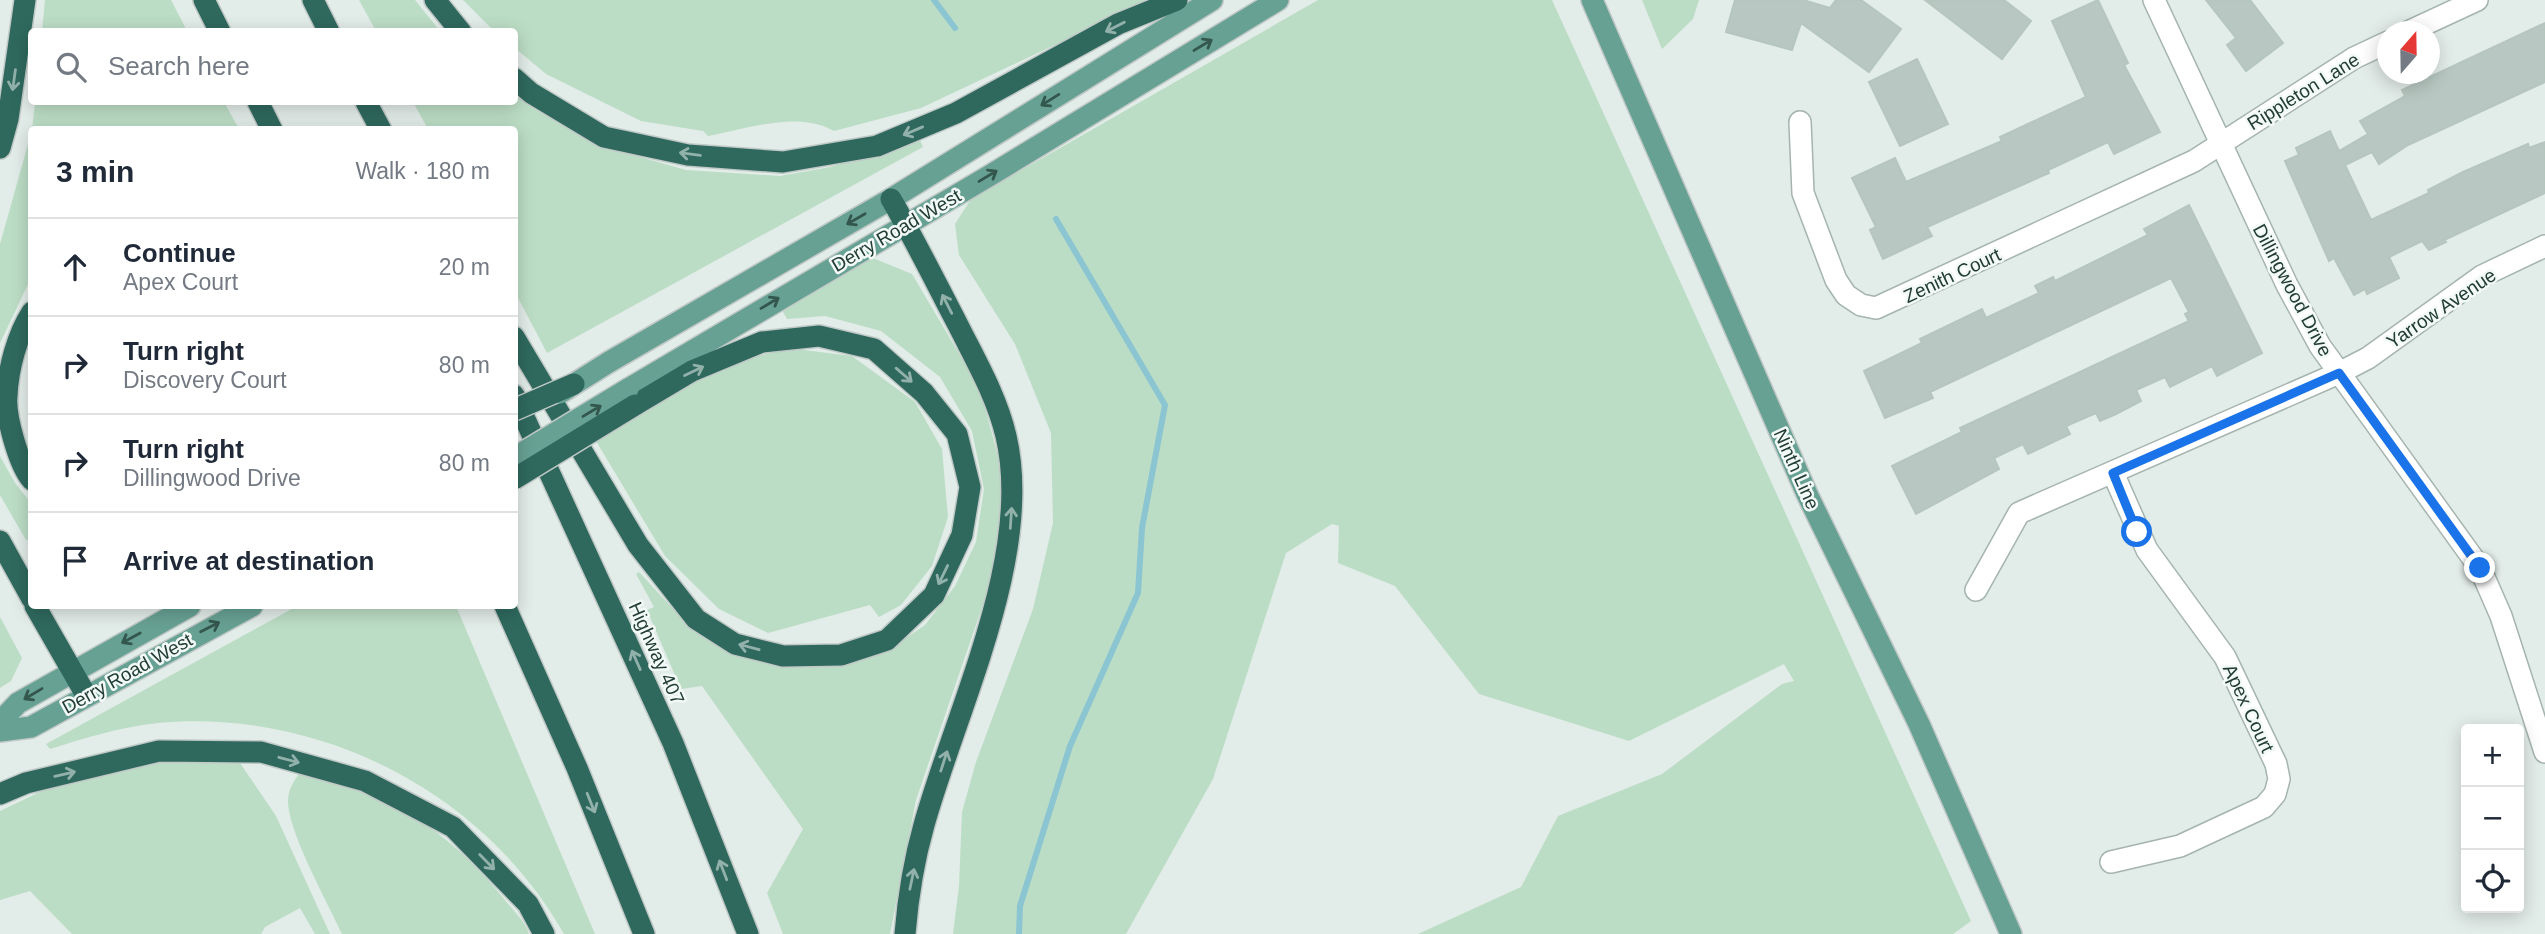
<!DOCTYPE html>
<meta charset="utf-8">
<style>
:root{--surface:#fff;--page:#f2f2f3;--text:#1f2937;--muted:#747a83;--line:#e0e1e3}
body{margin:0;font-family:Helvetica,sans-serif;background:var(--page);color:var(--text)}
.controls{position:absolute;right:21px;bottom:21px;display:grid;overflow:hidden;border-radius:7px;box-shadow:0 4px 18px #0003}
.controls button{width:63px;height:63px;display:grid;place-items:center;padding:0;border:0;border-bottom:2px solid var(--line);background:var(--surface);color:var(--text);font:35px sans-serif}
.compass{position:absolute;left:2377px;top:21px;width:63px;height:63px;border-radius:50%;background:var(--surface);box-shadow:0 4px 18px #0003;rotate:20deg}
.stop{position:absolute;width:21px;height:21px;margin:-16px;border:5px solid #1a73e8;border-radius:50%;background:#fff}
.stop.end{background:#1a73e8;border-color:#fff;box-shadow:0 2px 7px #0008}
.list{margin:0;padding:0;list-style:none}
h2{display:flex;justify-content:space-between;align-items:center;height:91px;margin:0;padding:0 28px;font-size:30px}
h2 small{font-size:23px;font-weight:400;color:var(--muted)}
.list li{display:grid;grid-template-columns:46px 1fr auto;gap:21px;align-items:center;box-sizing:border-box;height:98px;padding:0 28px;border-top:2px solid var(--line)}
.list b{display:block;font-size:26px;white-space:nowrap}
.list p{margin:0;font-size:23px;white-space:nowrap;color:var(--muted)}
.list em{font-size:23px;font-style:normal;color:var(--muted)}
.icon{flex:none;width:38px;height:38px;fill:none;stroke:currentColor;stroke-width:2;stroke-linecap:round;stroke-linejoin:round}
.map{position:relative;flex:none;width:2545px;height:934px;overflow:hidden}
.search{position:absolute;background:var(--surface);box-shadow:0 4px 18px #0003;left:28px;top:28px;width:490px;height:77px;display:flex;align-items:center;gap:18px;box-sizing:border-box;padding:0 24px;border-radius:7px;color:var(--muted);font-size:26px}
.panel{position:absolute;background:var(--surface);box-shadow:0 4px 18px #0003;left:28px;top:126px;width:490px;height:483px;border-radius:7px}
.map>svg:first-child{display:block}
</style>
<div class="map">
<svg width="2545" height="934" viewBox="0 0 2545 934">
<rect width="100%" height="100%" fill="#e2ece8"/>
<path fill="#bcddc5" d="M45 0H171L187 31H42Z
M359 0H415L440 31H376Z
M463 0H1150L921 108 834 131C798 110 747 129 708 136L703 131 641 121 546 74 515 48 514 32 494 31Z
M1318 0H1552L1971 921 1953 934H1418L1521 887 1558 816 1662 774 1782 684 1794 681 1784 664 1629 741 1479 694 1395 586 1338 563 1339 526 1332 524 1286 553 1213 779 1126 934H953L959 886 962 812 976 762 1033 609 1053 523 1051 433 1015 344 959 255 955 224 971 199Z
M1642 0H1699L1693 19 1662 49Z
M515 94 598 145 686 170 780 176 830 167 920 140 923 147 547 353 515 292 514 130 428 129 413 102H514Z
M35 102H224L239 129 32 130Z
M32 130 31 278 0 343V244Z
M868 256 912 274 980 389 1000 464 1001 525 990 584 916 800 890 934H783L767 893 803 829 702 686 681 689 647 610 654 607 636 574 639 572 687 624 732 652 786 667H843L890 649 925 625 955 586 976 542 984 489 972 431 940 377 881 331 825 316 787 319 781 308Z
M788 348 852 356 915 402 942 449 948 517 932 566 901 605 879 617 870 605 768 633 719 609 665 556 593 436 708 370Z
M0 456 15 483 31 503V539L26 540 0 495Z
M297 606H456L595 934H564C484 792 319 708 158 723 120 727 85 738 50 749L46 744Z
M0 617 22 658 11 681 0 688Z
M152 760 240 763 276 816 330 934H315L300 908 265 927 261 934H72L30 891 0 900V811L48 788Z
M305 767C390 798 447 827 504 899 512 909 526 922 529 934H342C328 903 288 832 288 801 288 787 297 776 305 767Z"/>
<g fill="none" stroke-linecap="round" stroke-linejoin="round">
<path stroke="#8bc5d1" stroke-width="6" d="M934 0 955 28
M1019 934 1020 906 1070 746 1138 593 1142 528 1165 405 1056 219"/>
</g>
<path fill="#b8c7c1" stroke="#b5c6bf" stroke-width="2" d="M1735 0H1803L1830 8 1836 0H1861L1901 29 1869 72 1801 23 1792 50 1726 32Z
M1925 0H2004L2031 21 2002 59Z
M2098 0 2128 63 2124 65 2160 132 2114 154 2108 142 2048 170 2049 173 1927 227 1932 236 1883 259 1870 230 1876 227 1852 178 1895 158 1906 182 2002 141 2000 137 2086 97 2052 21Z
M2206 0H2250L2283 43 2246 71 2227 45 2236 38Z
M2545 23V82L2408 145 2379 164 2372 152 2345 165 2371 220 2429 193 2428 190 2463 172 2528 144 2529 148 2545 142V193L2444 240 2446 242 2429 250 2422 241 2389 257 2399 278 2367 294 2365 289 2354 295 2334 258 2329 261 2285 161 2299 155 2296 148 2330 131 2339 151 2368 134 2360 121 2405 96 2402 90Z
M1917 59 1948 124 1900 146 1869 82Z
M2189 205 2262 353 2217 376 2212 366 2170 387 2165 377 2136 390 2141 401 2116 414 2100 421 2096 413 2066 426 2070 434 2028 454 2023 444 1994 458 1999 469 1916 514 1892 466 1962 432 1960 428 2189 321 2185 314 2189 312 2171 278 1930 392 1933 398 1885 418 1864 371 1922 343 1920 339 1982 309 1986 318 2039 293 2035 286 2053 277 2055 281 2148 235 2144 229Z"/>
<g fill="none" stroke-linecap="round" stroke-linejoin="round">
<g stroke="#a5b4af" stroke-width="24">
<path id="minor" d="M2154 0 2287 285 2320 346 2480 568 2501 616 2545 752
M2408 32 2477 0
M1800 122 1803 193 1836 280 1846 295 1861 305 1876 308 2194 161 2354 58 2388 42
M1976 590 2019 513 2339 373 2368 358 2482 276 2545 246
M2111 862 2180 846 2264 807 2275 794 2279 779 2276 764 2225 657 2147 550 2113 473"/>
</g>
<g stroke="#c1c9c7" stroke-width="24">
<path id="major" d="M1592 0 1807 494 1919 724 2011 934
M609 362 891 199 1212 0
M628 389 989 176 1278 0
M0 722 18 703 190 606
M0 731 31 727 252 606"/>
</g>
<g stroke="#c1c9c7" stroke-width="24">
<path id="highway" d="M204 0 220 32
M313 0 329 32
M435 0 461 32
M514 78 531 93 604 137 688 155 783 162 877 146 956 113 1118 24 1177 0
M258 102 272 130
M366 102 381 130
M0 148 8 119 25 0
M891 199C915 240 936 283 958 325 976 361 997 397 1006 436 1034 555 956 710 924 825 914 860 908 897 905 934
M32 312C17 335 8 369 7 396 5 416 19 466 32 480
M514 337 638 545 696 619 735 644 783 656 841 655 887 640 934 595 962 535 970 487 957 434 924 393 874 349 819 336 762 342 692 371 635 405
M514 395 673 743 748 934
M0 541 32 599
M35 606 86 695
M505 606 577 768 644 934
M0 794 26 783 159 751 261 752 365 781 453 827 528 904 544 934"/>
</g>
<use href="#minor" stroke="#fff" stroke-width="21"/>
<use href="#major" stroke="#67a193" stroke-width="21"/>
<use href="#highway" stroke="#2f695e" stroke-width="21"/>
<g stroke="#c1c9c7" stroke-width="24" stroke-linecap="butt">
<path id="major-bridge" d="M560 393 609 362
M514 458 628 389"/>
</g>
<g stroke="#c1c9c7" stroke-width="24" stroke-linecap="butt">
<path id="highway-bridge" d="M514 410 574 384
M514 479 635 405"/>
</g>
<use href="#major-bridge" stroke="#67a193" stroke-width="21"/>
<use href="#highway-bridge" stroke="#2f695e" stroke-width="21"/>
</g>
<defs><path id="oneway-shaft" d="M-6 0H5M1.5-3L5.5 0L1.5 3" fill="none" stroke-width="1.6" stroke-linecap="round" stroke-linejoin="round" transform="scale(1.75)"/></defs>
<g stroke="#91b1aa">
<use href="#oneway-shaft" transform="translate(1115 27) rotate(153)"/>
<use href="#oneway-shaft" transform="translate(14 80) rotate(98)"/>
<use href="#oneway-shaft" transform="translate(913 131) rotate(157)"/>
<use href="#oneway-shaft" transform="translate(690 154) rotate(-173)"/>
<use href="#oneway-shaft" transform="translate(947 304) rotate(-117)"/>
<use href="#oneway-shaft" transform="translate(694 371) rotate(-26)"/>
<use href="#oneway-shaft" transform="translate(904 375) rotate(41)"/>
<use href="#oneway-shaft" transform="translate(1011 518) rotate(-86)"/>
<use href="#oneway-shaft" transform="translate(943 575) rotate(116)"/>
<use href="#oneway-shaft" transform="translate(749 647) rotate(-165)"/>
<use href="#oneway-shaft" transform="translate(636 660) rotate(-114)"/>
<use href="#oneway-shaft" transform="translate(289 760) rotate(15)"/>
<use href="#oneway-shaft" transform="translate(944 761) rotate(-72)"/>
<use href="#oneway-shaft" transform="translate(65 774) rotate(-13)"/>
<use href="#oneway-shaft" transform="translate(591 803) rotate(68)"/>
<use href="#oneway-shaft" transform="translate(487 862) rotate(46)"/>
<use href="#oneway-shaft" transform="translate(723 870) rotate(-111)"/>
<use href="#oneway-shaft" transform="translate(912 879) rotate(-78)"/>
</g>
<g stroke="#33564d">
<use href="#oneway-shaft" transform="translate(1203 45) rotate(-31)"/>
<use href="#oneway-shaft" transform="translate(1050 100) rotate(148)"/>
<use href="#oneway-shaft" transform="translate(988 176) rotate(-31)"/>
<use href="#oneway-shaft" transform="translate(856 219) rotate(150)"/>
<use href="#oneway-shaft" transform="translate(770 303) rotate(-31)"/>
<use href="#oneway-shaft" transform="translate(592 411) rotate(-31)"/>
<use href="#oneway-shaft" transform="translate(210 627) rotate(-27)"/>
<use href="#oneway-shaft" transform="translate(131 638) rotate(151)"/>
<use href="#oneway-shaft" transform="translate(33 694) rotate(149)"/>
</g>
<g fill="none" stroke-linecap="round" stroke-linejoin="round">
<path stroke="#1a73e8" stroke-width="9" d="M2137 532 2113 473 2339 373 2480 568"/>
</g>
<g text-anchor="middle" stroke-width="5" stroke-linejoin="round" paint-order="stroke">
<g font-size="19" fill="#223d36" stroke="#f3f9f6">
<text transform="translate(2303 91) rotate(-32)" y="7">Rippleton Lane</text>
<text transform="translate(896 230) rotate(-30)" y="7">Derry Road West</text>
<text transform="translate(1952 275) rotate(-25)" y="7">Zenith Court</text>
<text transform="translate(2293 290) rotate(62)" y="7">Dillingwood Drive</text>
<text transform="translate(2441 308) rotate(-34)" y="7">Yarrow Avenue</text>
<text transform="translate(1797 469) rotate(66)" y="7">Ninth Line</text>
<text transform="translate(657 653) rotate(66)" y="7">Highway 407</text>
<text transform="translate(127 673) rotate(-29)" y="7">Derry Road West</text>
<text transform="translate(2249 708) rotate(65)" y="7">Apex Court</text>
</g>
</g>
</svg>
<div class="controls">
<button>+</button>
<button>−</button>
<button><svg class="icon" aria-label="locate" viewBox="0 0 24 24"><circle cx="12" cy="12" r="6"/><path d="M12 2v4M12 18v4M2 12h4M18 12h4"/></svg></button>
</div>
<svg class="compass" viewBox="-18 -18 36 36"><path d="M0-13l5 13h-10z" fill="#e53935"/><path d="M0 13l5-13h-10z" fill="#747a83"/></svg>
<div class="stop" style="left:2137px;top:532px"></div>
<div class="stop end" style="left:2480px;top:568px"></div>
<div class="search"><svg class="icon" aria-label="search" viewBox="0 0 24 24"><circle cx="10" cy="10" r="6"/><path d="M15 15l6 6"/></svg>Search here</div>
<section class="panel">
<h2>3 min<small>Walk · 180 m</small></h2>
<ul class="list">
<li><svg class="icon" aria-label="ahead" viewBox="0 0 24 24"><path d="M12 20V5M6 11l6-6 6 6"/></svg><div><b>Continue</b><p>Apex Court</p></div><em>20 m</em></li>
<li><svg class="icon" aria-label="right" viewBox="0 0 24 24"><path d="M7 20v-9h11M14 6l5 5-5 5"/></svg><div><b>Turn right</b><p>Discovery Court</p></div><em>80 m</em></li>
<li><svg class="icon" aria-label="right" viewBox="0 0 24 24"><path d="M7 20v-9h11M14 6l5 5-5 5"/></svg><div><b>Turn right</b><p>Dillingwood Drive</p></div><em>80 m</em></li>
<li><svg class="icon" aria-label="arrive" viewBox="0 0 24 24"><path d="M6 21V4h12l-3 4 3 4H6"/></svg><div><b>Arrive at destination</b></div></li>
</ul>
</section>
</div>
